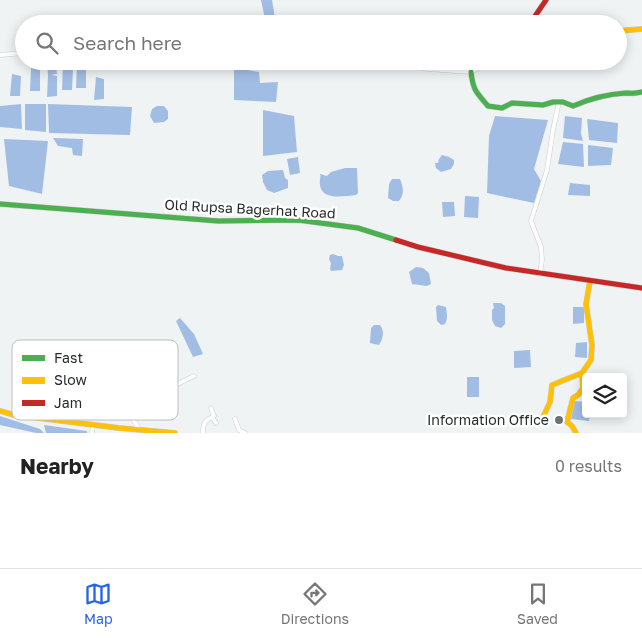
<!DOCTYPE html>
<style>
:root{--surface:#fff;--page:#f6f6f6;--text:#222;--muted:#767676;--line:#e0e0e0;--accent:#2563eb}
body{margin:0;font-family:"Golos Text",sans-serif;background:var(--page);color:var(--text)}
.controls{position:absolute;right:15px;bottom:15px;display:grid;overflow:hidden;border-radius:5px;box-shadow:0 2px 12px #0003}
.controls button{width:45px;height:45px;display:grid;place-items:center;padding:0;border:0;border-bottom:1px solid var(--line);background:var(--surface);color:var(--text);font:25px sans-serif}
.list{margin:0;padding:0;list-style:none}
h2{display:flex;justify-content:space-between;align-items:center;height:65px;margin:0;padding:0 20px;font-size:21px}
h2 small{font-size:16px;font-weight:400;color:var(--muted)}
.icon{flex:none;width:28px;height:28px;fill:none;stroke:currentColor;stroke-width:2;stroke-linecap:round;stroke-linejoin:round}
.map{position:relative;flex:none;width:642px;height:433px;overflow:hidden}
.search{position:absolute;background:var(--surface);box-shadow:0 2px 12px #0003;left:15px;right:15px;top:15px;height:55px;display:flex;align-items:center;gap:12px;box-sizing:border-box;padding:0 18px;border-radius:28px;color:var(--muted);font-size:19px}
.sheet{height:135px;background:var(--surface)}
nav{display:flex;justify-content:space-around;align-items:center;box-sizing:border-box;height:70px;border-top:1px solid var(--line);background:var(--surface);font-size:14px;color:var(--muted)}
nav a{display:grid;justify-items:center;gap:2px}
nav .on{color:var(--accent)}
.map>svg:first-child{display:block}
</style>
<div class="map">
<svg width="642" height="433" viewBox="0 0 642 433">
<rect width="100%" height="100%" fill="#eff3f3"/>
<path fill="#a2bde3" d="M261 0H272L276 24H266Z
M63 61H72V67H65L73 69 72 90H62Z
M47 65H56L57 74 51 75 57 76V96L47 97 48 75Z
M77 66 86 68V88H76Z
M31 68 40 70V91H30Z
M234 68 259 72 260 83 278 82 276 102 234 100Z
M12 74 21 76 20 96H10Z
M96 77 104 79V99L94 100Z
M21 104 22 129 0 127V106Z
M25 104H46V132L25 130Z
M48 104 132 107 130 135 49 133Z
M157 106H164L168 111V119L164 122 154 123 150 116 152 109Z
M263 110 294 116 297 152 263 156Z
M495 116 548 120 534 169 541 181 534 203 487 193 489 136Z
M565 116 582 118 581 134 583 141 563 138Z
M587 119 618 123 617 143 589 140Z
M53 138 83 139 82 156 73 155 72 148 58 146Z
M4 139 48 141 42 194 9 186Z
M563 142 583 144 584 167 558 164Z
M588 145 613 148 611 165 588 166Z
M442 155 449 157 454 160V164L451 169 441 172 436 168 435 163H438L439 159Z
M298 157 300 173 290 175 287 159Z
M345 168H357L358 193 356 195C344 196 322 201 320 185 319 181 321 178 320 174L327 176 331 172Z
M283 170 285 178 288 180V188L274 193 267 190 263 182 262 175 268 171Z
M392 179H400C403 186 405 194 399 201H393L388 198 389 184Z
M570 183 590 185V196L568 195Z
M465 196 479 197 478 218 464 217Z
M442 202H454L455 216 443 217Z
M333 254 338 256H342L344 265 342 270 331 271 330 269 331 263 329 259 330 255Z
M416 267 423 268 429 273 431 284 427 286 412 284 409 272Z
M493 303H501L505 306V324L501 328 495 326 492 320V310L494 308Z
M438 305 446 307C447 314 448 318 445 324L441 325 437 321 436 307Z
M573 307H584V323L573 324Z
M180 318 194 334 203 354 193 357 176 321Z
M374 325H380C385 331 383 339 379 345L370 343 371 328Z
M587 342V358L575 357 576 343Z
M530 350 531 367 514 368V351Z
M467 377H479V397H467Z
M574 401 586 402V414H590L589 421 571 419Z
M0 416 40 429 44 433H36L0 425Z
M44 425 87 431V433H46Z"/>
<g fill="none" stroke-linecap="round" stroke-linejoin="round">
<g stroke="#cbcece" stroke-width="5">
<path id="street" d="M0 55 24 53
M154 61 155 64 206 67 208 61
M385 61 428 69 471 72 491 61
M540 274 542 260 541 247 531 221 547 170 553 130 559 102
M120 390 130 407 128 408 139 430
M155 395 194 376
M211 408 214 416 212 417
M235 419 239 430 245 433
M92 433 93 425
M203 433C203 424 204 421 212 417L216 423"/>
</g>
<g stroke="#cbcece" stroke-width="6">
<path id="fast" d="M471 72C473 90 476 92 488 106L502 108 512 103 543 105 553 102H563L573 106C589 99 608 94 626 93 633 93 635 94 642 92
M0 204 218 221 298 220 358 228 396 240"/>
</g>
<g stroke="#cbcece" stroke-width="6">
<path id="slow" d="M618 31 642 29
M0 411 14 415 119 428 175 433
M543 417 550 402 552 385 582 373
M576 433 572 426 567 422 573 398 578 395 583 388 582 373 591 360 592 345 586 304 590 281"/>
</g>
<g stroke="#cbcece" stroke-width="6">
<path id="jam" d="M531 22 546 0
M396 240 418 247 506 268 642 288"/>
</g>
<use href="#street" stroke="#fdfdfd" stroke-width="4"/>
<use href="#fast" stroke="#4caf50" stroke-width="5"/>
<use href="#slow" stroke="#ffc107" stroke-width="5"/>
<use href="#jam" stroke="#c62828" stroke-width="5"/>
</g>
<circle fill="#6e7171" stroke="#fff" stroke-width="2" cx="559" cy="420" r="5"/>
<g text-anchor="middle" stroke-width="5" stroke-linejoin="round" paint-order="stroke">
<g font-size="14" fill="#282b2b" stroke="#fff">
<text transform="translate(250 209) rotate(3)" y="5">Old Rupsa Bagerhat Road</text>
</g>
<g font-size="14" fill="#282b2b" stroke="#fff" text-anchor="end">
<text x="549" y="425">Information Office</text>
</g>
</g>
<rect x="12" y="340" width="166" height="80" rx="8" fill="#fff" stroke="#bebfbf" stroke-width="1"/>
<rect x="22" y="355" width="23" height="6" fill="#4caf50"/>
<rect x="22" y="377" width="23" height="7" fill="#ffc107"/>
<rect x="22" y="400" width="23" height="6" fill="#c62828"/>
<g font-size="14" fill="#282b2b">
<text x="54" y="363">Fast</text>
<text x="54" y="385">Slow</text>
<text x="54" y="408">Jam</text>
</g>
</svg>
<div class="controls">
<button><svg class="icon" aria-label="layers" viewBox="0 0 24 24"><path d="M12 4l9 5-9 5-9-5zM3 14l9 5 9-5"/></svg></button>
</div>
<div class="search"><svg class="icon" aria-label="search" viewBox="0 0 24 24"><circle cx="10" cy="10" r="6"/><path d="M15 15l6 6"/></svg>Search here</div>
</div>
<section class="sheet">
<h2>Nearby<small>0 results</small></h2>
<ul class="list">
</ul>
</section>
<nav>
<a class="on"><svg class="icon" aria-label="map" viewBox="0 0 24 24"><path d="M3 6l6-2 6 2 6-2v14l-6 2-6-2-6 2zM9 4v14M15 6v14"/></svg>Map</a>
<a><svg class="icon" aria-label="directions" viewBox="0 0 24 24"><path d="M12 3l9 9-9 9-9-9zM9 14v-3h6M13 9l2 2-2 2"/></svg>Directions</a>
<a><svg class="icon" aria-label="saved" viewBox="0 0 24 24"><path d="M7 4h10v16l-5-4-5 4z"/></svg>Saved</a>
</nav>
